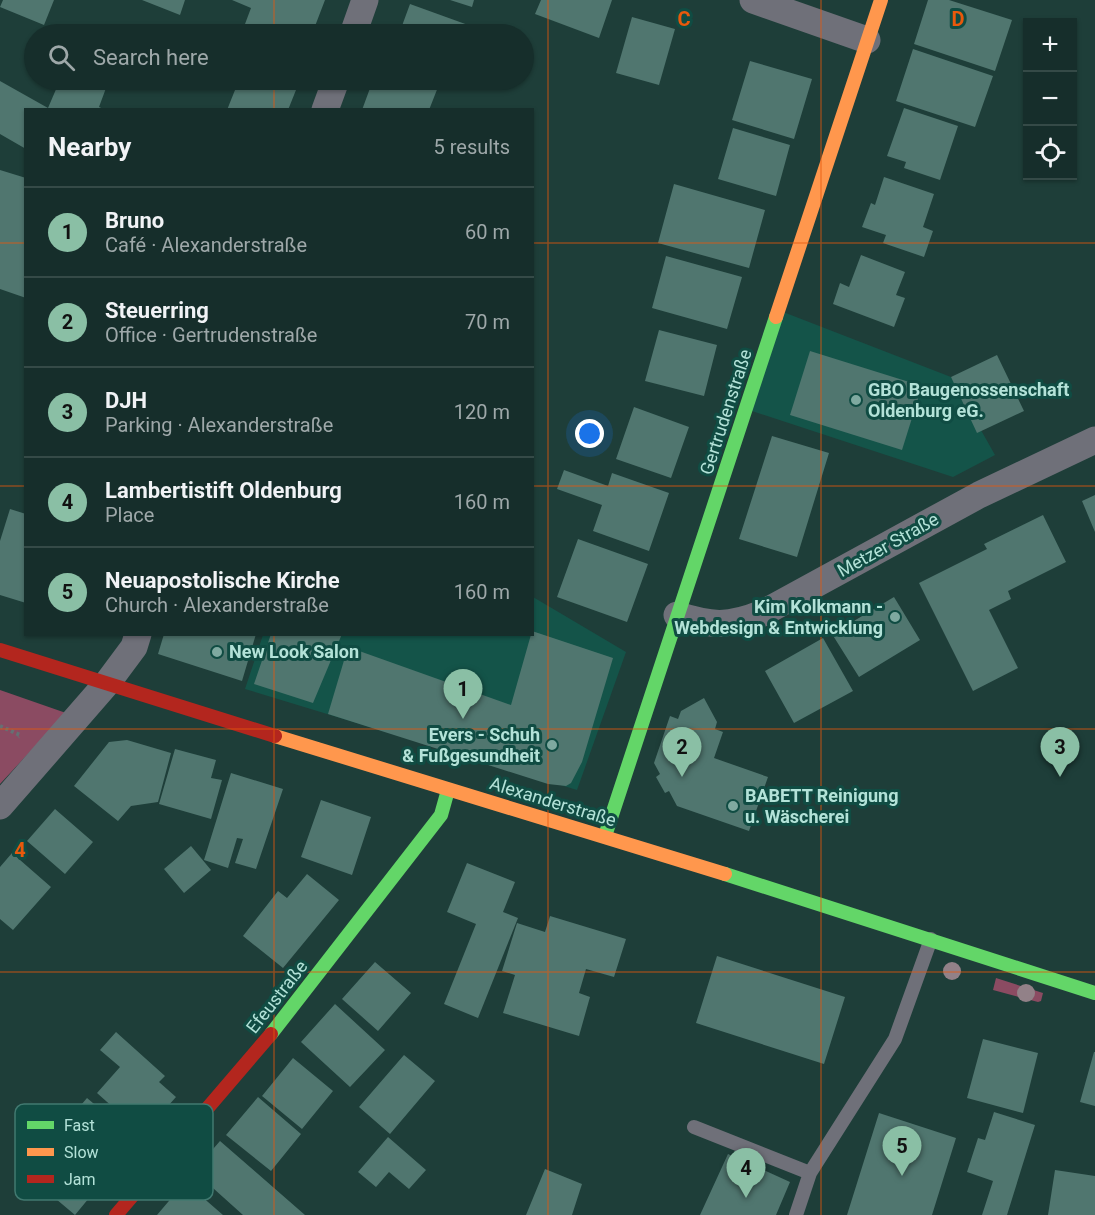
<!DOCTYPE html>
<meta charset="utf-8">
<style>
:root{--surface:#162e2b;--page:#1f3633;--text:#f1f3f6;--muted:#9ea8a9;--line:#354a47;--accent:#8abfa5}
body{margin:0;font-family:Roboto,sans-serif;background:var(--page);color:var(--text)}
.controls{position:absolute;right:18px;top:18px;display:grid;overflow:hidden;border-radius:0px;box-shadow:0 2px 4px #0004}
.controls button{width:54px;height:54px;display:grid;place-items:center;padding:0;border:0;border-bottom:2px solid var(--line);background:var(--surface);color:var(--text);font:30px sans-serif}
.you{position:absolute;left:590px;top:434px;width:21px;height:21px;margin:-15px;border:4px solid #fff;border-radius:50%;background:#1a73e8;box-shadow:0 0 0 9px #1a73e833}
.badge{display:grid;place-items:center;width:39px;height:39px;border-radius:50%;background:var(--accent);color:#111;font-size:20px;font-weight:700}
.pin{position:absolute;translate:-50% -50px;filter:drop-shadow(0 2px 3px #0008)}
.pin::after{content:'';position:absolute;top:32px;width:21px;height:18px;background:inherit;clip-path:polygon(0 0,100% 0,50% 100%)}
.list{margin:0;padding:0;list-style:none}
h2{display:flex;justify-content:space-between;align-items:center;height:78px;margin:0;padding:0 24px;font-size:26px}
h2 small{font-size:20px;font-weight:400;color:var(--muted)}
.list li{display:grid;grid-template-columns:39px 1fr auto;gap:18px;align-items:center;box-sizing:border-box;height:90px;padding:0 24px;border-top:2px solid var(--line)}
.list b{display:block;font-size:22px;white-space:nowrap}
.list p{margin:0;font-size:20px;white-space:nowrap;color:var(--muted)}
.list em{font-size:20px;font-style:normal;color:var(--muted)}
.icon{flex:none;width:33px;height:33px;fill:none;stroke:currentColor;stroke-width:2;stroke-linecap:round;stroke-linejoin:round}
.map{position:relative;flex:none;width:1095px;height:1215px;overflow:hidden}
.search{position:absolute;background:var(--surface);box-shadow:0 2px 4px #0004;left:24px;top:24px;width:510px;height:66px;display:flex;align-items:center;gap:15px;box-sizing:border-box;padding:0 21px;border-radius:33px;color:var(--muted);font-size:22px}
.panel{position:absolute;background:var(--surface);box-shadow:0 2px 4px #0004;left:24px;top:108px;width:510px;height:528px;border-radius:0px}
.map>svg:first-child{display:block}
</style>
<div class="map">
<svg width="1095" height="1215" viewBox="0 0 1095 1215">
<rect width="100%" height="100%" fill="#1e3e39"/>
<path fill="#145449" d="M778 310 951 377 995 455 953 477 746 409Z
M533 597 626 652 577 790 245 689 263 635 532 634Z"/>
<path fill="#8b4b62" d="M0 690 66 713 0 784Z
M996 978 1043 993 1041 1001 1038 1002 993 990Z"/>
<path fill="#50766f" d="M3 0H54L44 25 0 7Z
M142 0H185L180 15Z
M232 0H325L312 34 290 31 288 34H272L245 24 251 8Z
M450 0H474L472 7Z
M541 0H612L599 38 535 14Z
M928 0H949L1012 20 995 71 914 44Z
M410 4 493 34H399Z
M632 17 675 29 659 85 616 73Z
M913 49 993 76 975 127 896 101Z
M750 61 812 79 794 139 732 120Z
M60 80H109L99 107 106 110H26V149L0 134V81L48 108Z
M239 80H300L288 110H227Z
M373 80H432L440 82 429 110H362Z
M904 108 958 126 940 180 904 168 906 162 887 156Z
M733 128 790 145 776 196 718 179Z
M0 170 26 178V298L0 289Z
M884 177 934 194 923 227 933 231 924 257 883 243 886 235 862 227 871 203 875 205Z
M674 184 765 210 749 268 658 243Z
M861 255 905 272 896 295 905 298 894 327 833 304 840 283 849 287Z
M666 256 742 277 727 329 652 308Z
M659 330 717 345 704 396 645 381Z
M810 351 922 386 902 450 790 415Z
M997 355 1024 411 977 433 951 377Z
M634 407 689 427 671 478 616 459Z
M772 436 829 453 797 557 739 539Z
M564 470 608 486 612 473 669 493 649 551 593 531 602 505 557 489Z
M1095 495V532L1082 501Z
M10 509 26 514V603L0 595V541Z
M1043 515 1066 562 1008 591 1011 599 989 610 1018 668 973 691 919 583 987 549 984 544Z
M578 539 648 564 627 622 557 597Z
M894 597 920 640 859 677 832 634Z
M532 631 613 658 582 762 571 783 566 786 548 784 328 714 348 647 511 705Z
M164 634H256L242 681 158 654Z
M271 634H342L313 703 254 684Z
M823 638 853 691 794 723 765 671Z
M704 698 717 722 715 729 723 732 714 758 768 777 749 831 677 806 669 791 665 793 656 777 660 774 654 763 670 716 678 719 681 711Z
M127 740 171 753 158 802 131 806 118 821 74 786 109 742Z
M175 749 216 760 211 778 222 780 211 819 159 804Z
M231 773 283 789 256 869 235 863 243 839 237 838 228 868 204 860Z
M321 800 371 817 352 875 301 857Z
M55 809 93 842 65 874 27 841Z
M191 846 211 870 184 893 164 869Z
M12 853 51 887 13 930 0 919V867Z
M467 863 515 882 503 912 518 918 478 1018 444 1004 476 924 447 912Z
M307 874 339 900 283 968 243 936 278 891 287 898Z
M550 916 626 939 614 977 586 969 579 993 590 997 579 1036 503 1013 515 975 502 971 517 923 545 932Z
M717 956 845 997 824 1064 696 1023Z
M375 962 411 993 378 1031 342 999Z
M335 1004 385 1050 350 1087 301 1042Z
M116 1032 165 1076 159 1082 176 1097 143 1134 97 1093 120 1067 100 1050Z
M983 1039 1038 1053 1023 1113 967 1098Z
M1094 1052H1095V1106L1080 1102Z
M404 1055 435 1081 390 1134 359 1107Z
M293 1058 333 1091 302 1129 262 1096Z
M258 1097 301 1134 271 1171 226 1135Z
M87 1098 137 1140 75 1215 24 1172Z
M994 1112 1035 1125 1007 1215H982L993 1181 967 1172 978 1138 985 1140Z
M879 1113 956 1138 932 1215H847Z
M388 1137 426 1170 409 1189 389 1172 376 1187 358 1172Z
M220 1141 305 1215H243L194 1171Z
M728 1154 790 1182 776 1215H700Z
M545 1169 582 1184 572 1215H526Z
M1055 1170 1095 1176V1215H1048Z
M185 1182 223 1215H157Z"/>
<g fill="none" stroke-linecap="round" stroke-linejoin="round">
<path stroke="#667073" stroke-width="4" stroke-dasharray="3 3" stroke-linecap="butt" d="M0 726 20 735 18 737"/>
<path stroke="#6f7079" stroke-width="14" d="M694 1127 810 1173
M796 1215 810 1173 895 1039 931 939"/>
<path stroke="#6f7079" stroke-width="27" d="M753 0 867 40
M353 34 365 0
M325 110 336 80
M677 615C712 626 728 627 763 613L979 495 1095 440
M0 806 108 682 134 647 138 634"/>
<path stroke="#63d668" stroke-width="14" d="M605 836 776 317
M725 874 1095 993
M271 1034 441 815 448 790"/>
<path stroke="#ff974d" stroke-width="14" d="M776 317 881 0
M275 736 725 874"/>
<path stroke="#b3261e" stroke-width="14" d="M0 650 275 736
M116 1215 271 1034"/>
</g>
<g fill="#928188">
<circle cx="952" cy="971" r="9"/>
<circle cx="1026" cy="993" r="9"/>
</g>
<path fill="none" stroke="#e8590c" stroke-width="1.5" stroke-opacity="0.55" d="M274 0V34M548 0V1215M821 0V1215M274 80V110M0 243H26M532 243H1095M0 486H26M532 486H1095M274 634V1215M0 729H1095M0 972H1095"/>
<g fill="#7fa9a0" stroke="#104c43" stroke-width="2">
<circle cx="856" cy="400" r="6"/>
<circle cx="895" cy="617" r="6"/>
<circle cx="217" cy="652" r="6"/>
<circle cx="552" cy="745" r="6"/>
<circle cx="733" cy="806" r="6"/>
</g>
<g text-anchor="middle" stroke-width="6" stroke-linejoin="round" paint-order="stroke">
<g font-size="18" font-weight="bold" fill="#b3e2d8" stroke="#104c43" text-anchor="start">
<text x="868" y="396">GBO Baugenossenschaft<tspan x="868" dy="21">Oldenburg eG.</tspan></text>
<text x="883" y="613" text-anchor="end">Kim Kolkmann -<tspan x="883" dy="21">Webdesign &amp; Entwicklung</tspan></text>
<text x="229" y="658">New Look Salon</text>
<text x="540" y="741" text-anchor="end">Evers - Schuh<tspan x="540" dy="21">&amp; Fußgesundheit</tspan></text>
<text x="745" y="802">BABETT Reinigung<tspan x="745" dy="21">u. Wäscherei</tspan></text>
</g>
<g font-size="18" fill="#b3e2d8" stroke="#104c43">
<text transform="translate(726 412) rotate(-72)" y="6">Gertrudenstraße</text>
<text transform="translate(888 545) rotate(-29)" y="6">Metzer Straße</text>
<text transform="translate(553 802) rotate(17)" y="6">Alexanderstraße</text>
<text transform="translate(277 997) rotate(-52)" y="6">Efeustraße</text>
</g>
</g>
<rect x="15" y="1104" width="198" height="96" rx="9" fill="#104c43" stroke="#417970" stroke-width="1.5"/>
<rect x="27" y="1121" width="27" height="8" fill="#63d668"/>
<rect x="27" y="1148" width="27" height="8" fill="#ff974d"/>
<rect x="27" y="1175" width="27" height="8" fill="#b3261e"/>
<g font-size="16" fill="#b3e2d8">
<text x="64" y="1131">Fast</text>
<text x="64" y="1158">Slow</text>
<text x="64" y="1185">Jam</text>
</g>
<g font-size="20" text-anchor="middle" font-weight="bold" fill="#e8590c" stroke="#104c43" stroke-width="6" stroke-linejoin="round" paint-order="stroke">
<text x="684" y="26">C</text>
<text x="958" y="26">D</text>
<text x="20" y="857">4</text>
</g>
</svg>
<div class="controls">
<button>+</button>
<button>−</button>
<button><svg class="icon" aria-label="locate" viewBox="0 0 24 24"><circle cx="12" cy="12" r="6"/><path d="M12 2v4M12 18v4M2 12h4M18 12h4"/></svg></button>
</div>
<div class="you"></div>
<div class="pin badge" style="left:463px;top:719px">1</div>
<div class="pin badge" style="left:682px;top:777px">2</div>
<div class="pin badge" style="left:1060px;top:777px">3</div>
<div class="pin badge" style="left:746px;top:1198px">4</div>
<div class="pin badge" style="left:902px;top:1176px">5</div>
<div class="search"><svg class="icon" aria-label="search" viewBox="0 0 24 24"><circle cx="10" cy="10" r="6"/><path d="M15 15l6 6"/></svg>Search here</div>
<section class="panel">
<h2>Nearby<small>5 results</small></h2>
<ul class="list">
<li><span class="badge">1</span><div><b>Bruno</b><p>Café · Alexanderstraße</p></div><em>60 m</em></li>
<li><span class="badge">2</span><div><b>Steuerring</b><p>Office · Gertrudenstraße</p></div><em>70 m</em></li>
<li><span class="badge">3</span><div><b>DJH</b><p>Parking · Alexanderstraße</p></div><em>120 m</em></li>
<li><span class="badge">4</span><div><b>Lambertistift Oldenburg</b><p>Place</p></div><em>160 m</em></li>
<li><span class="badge">5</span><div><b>Neuapostolische Kirche</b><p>Church · Alexanderstraße</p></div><em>160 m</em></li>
</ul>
</section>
</div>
